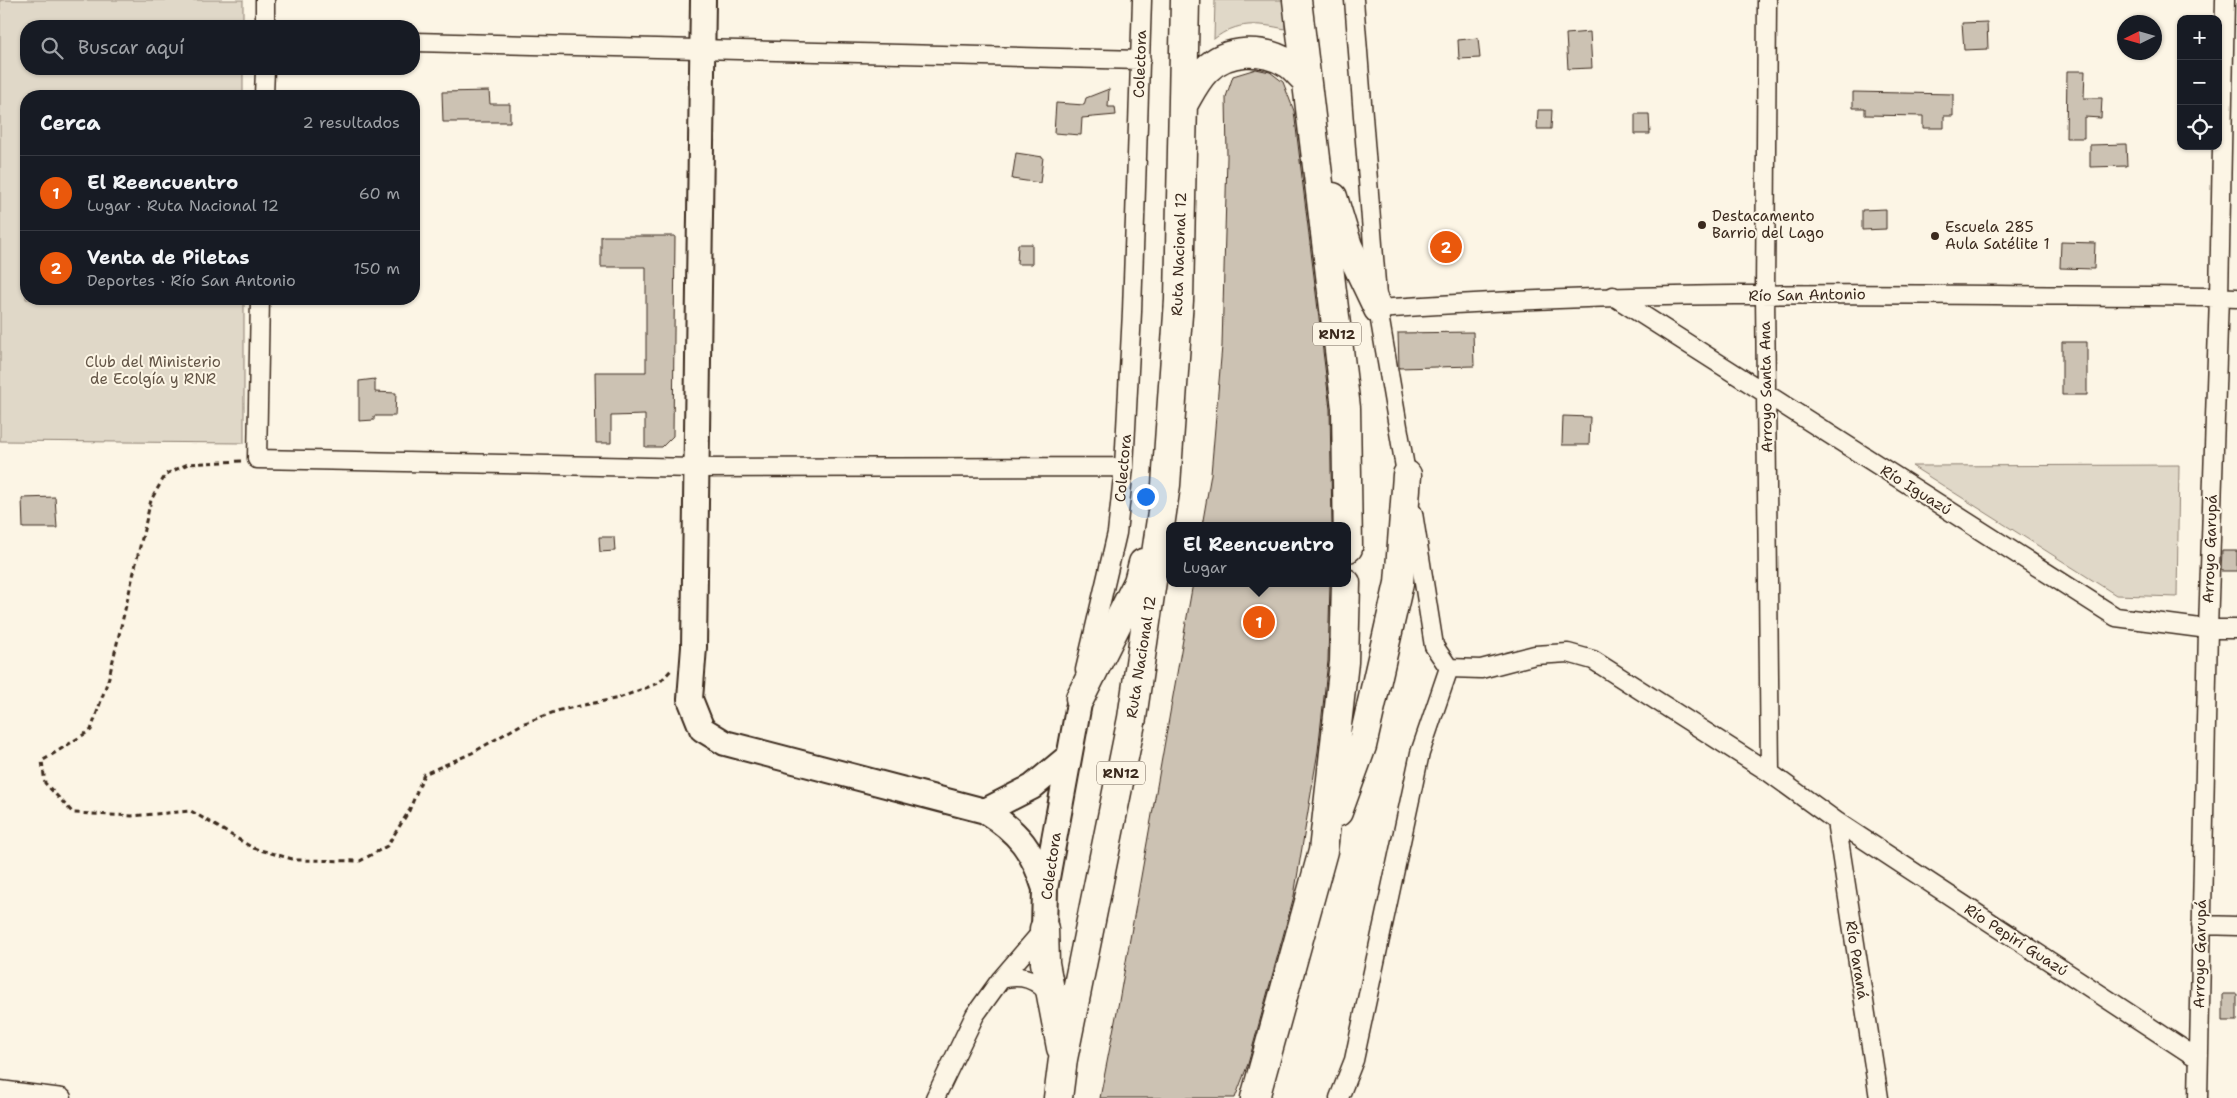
<!DOCTYPE html>
<html lang="es">
<meta charset="utf-8">
<style>
:root{--surface:#171b24;--page:#242831;--text:#f1f3f6;--muted:#9ea1a6;--line:#363941;--accent:#ea580c}
body{margin:0;font-family:"Shantell Sans",sans-serif;background:var(--page);color:var(--text)}
.controls{position:absolute;right:15px;top:15px;display:grid;overflow:hidden;border-radius:10px;box-shadow:0 1px 4px #0004}
.controls button{width:45px;height:45px;display:grid;place-items:center;padding:0;border:0;border-bottom:1px solid var(--line);background:var(--surface);color:var(--text);font:25px sans-serif}
.compass{position:absolute;left:2117px;top:15px;width:45px;height:45px;border-radius:50%;background:var(--surface);box-shadow:0 1px 4px #0004;rotate:265deg}
.you{position:absolute;left:1145px;top:496px;width:18px;height:18px;margin:-12px;border:4px solid #fff;border-radius:50%;background:#1a73e8;box-shadow:0 0 0 8px #1a73e833}
.badge{display:grid;place-items:center;width:32px;height:32px;border-radius:50%;background:var(--accent);color:#fff;font-size:16px;font-weight:700}
.pin{position:absolute;translate:-50% -50%;border:2px solid #fff;box-shadow:0 1px 5px #0006}
.popup{position:absolute;left:1166px;top:522px;width:185px;height:65px;box-sizing:border-box;display:grid;place-content:center;border-radius:10px;background:var(--surface);filter:drop-shadow(0 1px 4px #0005);font-size:16px;white-space:nowrap;color:var(--muted)}
.popup b{font-size:19px;color:var(--text)}
.popup::after{content:'';position:absolute;left:50%;top:100%;margin-left:-10px;border:10px solid transparent;border-top-color:var(--surface)}
.list{margin:0;padding:0;list-style:none}
h2{display:flex;justify-content:space-between;align-items:center;height:65px;margin:0;padding:0 20px;font-size:21px}
h2 small{font-size:16px;font-weight:400;color:var(--muted)}
.list li{display:grid;grid-template-columns:32px 1fr auto;gap:15px;align-items:center;box-sizing:border-box;height:75px;padding:0 20px;border-top:1px solid var(--line)}
.list b{display:block;font-size:19px;white-space:nowrap}
.list p{margin:0;font-size:16px;white-space:nowrap;color:var(--muted)}
.list em{font-size:16px;font-style:normal;color:var(--muted)}
.icon{flex:none;width:28px;height:28px;fill:none;stroke:currentColor;stroke-width:2;stroke-linecap:round;stroke-linejoin:round}
.map{position:relative;flex:none;width:2237px;height:1098px;overflow:hidden}
.search{position:absolute;background:var(--surface);box-shadow:0 1px 4px #0004;left:20px;top:20px;width:400px;height:55px;display:flex;align-items:center;gap:12px;box-sizing:border-box;padding:0 18px;border-radius:20px;color:var(--muted);font-size:19px}
.panel{position:absolute;background:var(--surface);box-shadow:0 1px 4px #0004;left:20px;top:90px;width:400px;height:215px;border-radius:20px}
.map>svg:first-child{display:block}
</style>
<div class="map">
<svg width="2237" height="1098" viewBox="0 0 2237 1098">
<rect width="100%" height="100%" fill="#fcf5e5"/>
<filter id="ink" filterUnits="userSpaceOnUse"><feTurbulence type="fractalNoise" baseFrequency=".02" numOctaves="2"/><feDisplacementMap in="SourceGraphic" scale="10" xChannelSelector="R" yChannelSelector="G"/><feConvolveMatrix kernelMatrix="1 2 1 2 8 2 1 2 1" color-interpolation-filters="sRGB"/></filter>
<g filter="url(#ink)">
<path fill="#e0d8c8" stroke="#8e8173" d="M0 0H243V26H26V69H243V96H26V299H244V443L0 441Z
M1215 0H1284L1285 29C1258 23 1237 21 1214 39Z
M2179 465 2177 597 2116 595 1912 466Z"/>
<path fill="#ccc2b3" stroke="#3b2a1e" d="M1987 22 1988 49 1964 50 1962 23Z
M1590 32 1592 68 1568 69 1566 34Z
M1478 38 1480 58 1459 59 1458 40Z
M1256 69 1270 72 1283 82 1294 111 1330 409 1332 526H1202L1211 474 1222 346 1227 157 1226 97 1233 76Z
M2067 71H2085L2084 98H2102L2101 118 2084 117V138H2066Z
M1109 89 1108 107H1115L1116 115 1082 118 1081 135 1054 133 1056 103 1084 105 1086 98Z
M489 91 490 104H510V122H443L442 92Z
M1853 92 1953 94V116H1944V128H1923V116L1865 115V108H1853Z
M1538 110H1552L1551 129H1537Z
M1635 114H1649L1650 134H1635Z
M2126 144 2127 166 2090 167V145Z
M1016 153 1043 157 1040 183 1012 179Z
M1886 209V229L1862 230V210Z
M601 236H675L673 436 662 447H645V415L611 416V443H596L595 372H646V267H601Z
M2061 242 2095 243 2094 269 2060 268Z
M1018 244H1032V264H1017Z
M1473 332 1474 366 1399 368 1398 333Z
M2062 342H2087V395H2062Z
M375 379V392L396 393 395 416H374V420L359 421V381Z
M1563 416 1590 417 1589 445H1562Z
M55 497 57 528H23L22 498Z
M599 537H614L615 551 600 552Z
M2222 551H2237V571H2221Z
M1193 583H1330L1328 661 1318 751 1294 896 1248 1064 1235 1098H1100L1119 1001Z
M2223 994H2237V1021H2223Z"/>
<g fill="none" stroke-linecap="round" stroke-linejoin="round">
<g stroke="#3b2a1e" stroke-width="21">
<path id="street" d="M265 0V26
M1354 0 1378 309 1408 485
M1767 0 1765 295 1770 773
M414 42 1141 60
M264 96 265 69
M1613 296 2116 617 2208 629H2237
M260 299 257 459 696 468 1124 467
M1378 309C1584 294 1789 293 1995 295 2076 296 2156 295 2237 298
M1413 513 1434 646 1449 668 1481 669 1535 655 1568 653 1593 660 1770 773 1836 821 2197 1058
M1085 670 1117 533 1124 467 1132 312 1142 0
M1836 821 1879 1098
M2201 925 2237 926
M1001 979C1021 974 1037 978 1050 996
M0 1090 62 1098
M935 1098 975 1015 1001 979 1044 929
M1339 1098 1354 1060 1420 753 1449 668
M2198 1098 2208 629 2219 297 2225 0"/>
</g>
<g stroke="#3b2a1e" stroke-width="28">
<path id="secondary" d="M703 0 694 647 690 699 702 729 725 743 985 811C1019 832 1033 851 1045 889
M985 811 1032 787 1068 757
M1044 929 1045 889 1080 698"/>
</g>
<g stroke="#3b2a1e" stroke-width="31">
<path id="highway" d="M1297 0 1346 408 1348 548
M1183 105C1190 93 1196 80 1206 70 1227 48 1264 48 1289 64 1295 68 1300 75 1306 80
M1333 197 1348 246 1378 309
M1080 698 1138 582 1143 563
M1338 812 1362 746 1399 583 1407 475
M1044 929 1045 963 1061 1048
M1058 1098 1063 1059 1132 718 1166 485 1179 300 1185 0
M1255 1098 1323 851 1344 662 1346 583"/>
</g>
<path stroke="#3b2a1e" stroke-width="3" stroke-dasharray="5 4" stroke-linecap="butt" d="M241 461 188 464 166 474 151 500 109 677 91 730 42 761 45 783 73 813 132 816 191 811 253 848 296 860 360 861 387 846 409 811 424 774 472 753 522 724 560 710 619 698 659 683 671 670"/>
<use href="#street" stroke="#fcf5e5" stroke-width="18"/>
<use href="#secondary" stroke="#fcf5e5" stroke-width="24"/>
<use href="#highway" stroke="#fcf5e5" stroke-width="28"/>
</g>
</g>
<g fill="#3b2a1e" stroke="#fcf5e5" stroke-width="2">
<circle cx="1702" cy="225" r="5"/>
<circle cx="1935" cy="236" r="5"/>
</g>
<g text-anchor="middle" stroke-width="4" stroke-linejoin="round" paint-order="stroke">
<g fill="#fcf5e5" stroke="#75675a" stroke-width="1">
<rect x="1313" y="322.5" width="48" height="23" rx="4"/>
<rect x="1097" y="761.5" width="48" height="23" rx="4"/>
</g>
<g font-size="14" font-weight="bold" fill="#3b2a1e">
<text x="1337" y="339">RN12</text>
<text x="1121" y="778">RN12</text>
</g>
<g font-size="15" fill="#3b2a1e" stroke="#fcf5e5">
<text transform="translate(1140 64) rotate(-88)" y="5">Colectora</text>
<text transform="translate(1179 254) rotate(-88)" y="5">Ruta Nacional 12</text>
<text transform="translate(1807 295) rotate(-1)" y="5">Río San Antonio</text>
<text transform="translate(1766 387) rotate(-91)" y="5">Arroyo Santa Ana</text>
<text transform="translate(1123 468) rotate(-85)" y="5">Colectora</text>
<text transform="translate(1916 490) rotate(32)" y="5">Río Iguazú</text>
<text transform="translate(2210 549) rotate(-88)" y="5">Arroyo Garupá</text>
<text transform="translate(1141 657) rotate(-81)" y="5">Ruta Nacional 12</text>
<text transform="translate(1051 866) rotate(-82)" y="5">Colectora</text>
<text transform="translate(2016 940) rotate(33)" y="5">Río Pepirí Guazú</text>
<text transform="translate(2200 954) rotate(-89)" y="5">Arroyo Garupá</text>
<text transform="translate(1857 960) rotate(81)" y="5">Río Paraná</text>
</g>
<g font-size="15" fill="#3b2a1e" stroke="#fcf5e5" text-anchor="start">
<text x="1712" y="221">Destacamento<tspan x="1712" dy="17">Barrio del Lago</tspan></text>
<text x="1945" y="232">Escuela 285<tspan x="1945" dy="17">Aula Satélite 1</tspan></text>
</g>
<g font-size="15" fill="#645648" stroke="#fcf5e5">
<text x="153" y="367">Club del Ministerio<tspan x="153" dy="17">de Ecolgía y RNR</tspan></text>
</g>
</g>
</svg>
<div class="controls">
<button>+</button>
<button>−</button>
<button><svg class="icon" aria-label="locate" viewBox="0 0 24 24"><circle cx="12" cy="12" r="6"/><path d="M12 2v4M12 18v4M2 12h4M18 12h4"/></svg></button>
</div>
<svg class="compass" viewBox="-18 -18 36 36"><path d="M0-13l5 13h-10z" fill="#e53935"/><path d="M0 13l5-13h-10z" fill="#9ea1a6"/></svg>
<div class="you"></div>
<div class="pin badge" style="left:1259px;top:622px">1</div>
<div class="popup"><b>El Reencuentro</b>Lugar</div>
<div class="pin badge" style="left:1446px;top:247px">2</div>
<div class="search"><svg class="icon" aria-label="search" viewBox="0 0 24 24"><circle cx="10" cy="10" r="6"/><path d="M15 15l6 6"/></svg>Buscar aquí</div>
<section class="panel">
<h2>Cerca<small>2 resultados</small></h2>
<ul class="list">
<li><span class="badge">1</span><div><b>El Reencuentro</b><p>Lugar · Ruta Nacional 12</p></div><em>60 m</em></li>
<li><span class="badge">2</span><div><b>Venta de Piletas</b><p>Deportes · Río San Antonio</p></div><em>150 m</em></li>
</ul>
</section>
</div>
